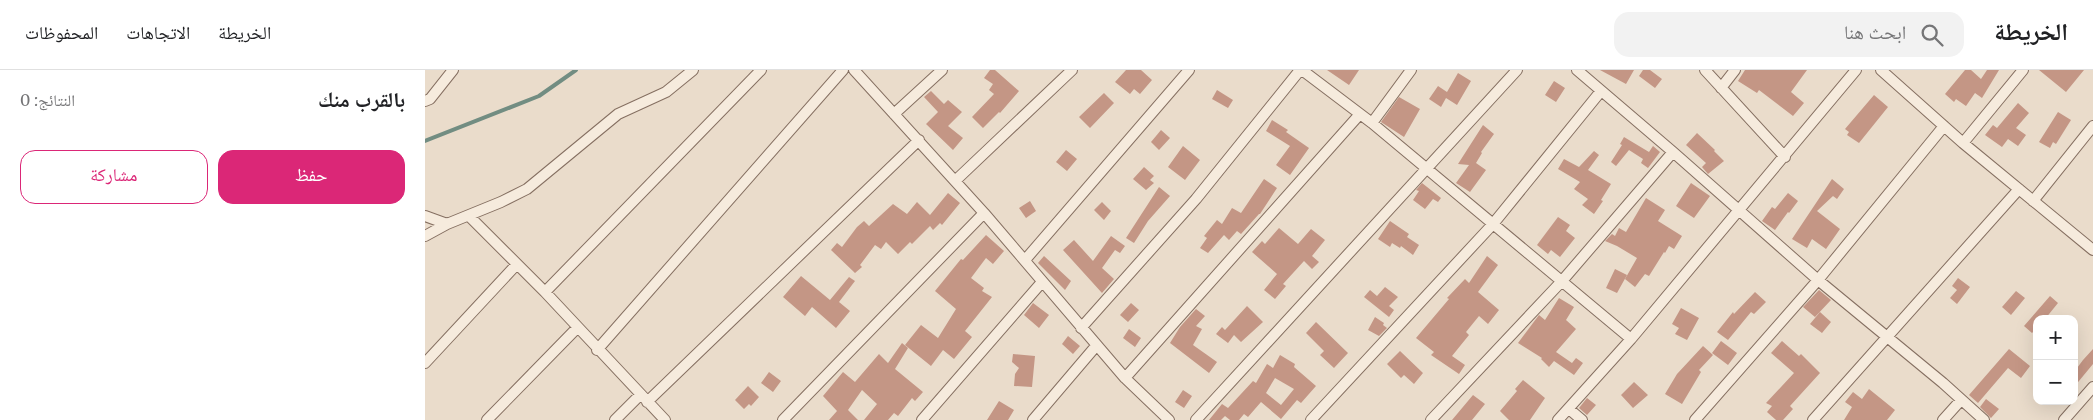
<!DOCTYPE html>
<html lang="ar">
<meta charset="utf-8">
<style>
:root{--surface:#fff;--page:#f2f2f2;--text:#202124;--muted:#757577;--line:#e0e0e0;--accent:#db2777}
body{margin:0;font-family:Merriweather,"Noto Naskh Arabic",serif;background:var(--page);color:var(--text);direction:rtl}
.controls{position:absolute;right:15px;bottom:15px;display:grid;overflow:hidden;border-radius:10px;box-shadow:0 5px 20px #0002}
.controls button{width:45px;height:45px;display:grid;place-items:center;padding:0;border:0;border-bottom:1px solid var(--line);background:var(--surface);color:var(--text);font:25px sans-serif}
.list{margin:0;padding:0;list-style:none}
h2{display:flex;justify-content:space-between;align-items:center;height:65px;margin:0;padding:0 20px;font-size:21px}
h2 small{font-size:16px;font-weight:400;color:var(--muted)}
.actions{display:flex;gap:10px;padding:15px 20px}
.actions a{flex:1;padding:11px 0;border:1px solid var(--accent);border-radius:15px;text-align:center;font-size:18px;color:var(--accent)}
.actions .main{background:var(--accent);color:#fff}
.icon{flex:none;width:28px;height:28px;fill:none;stroke:currentColor;stroke-width:2;stroke-linecap:round;stroke-linejoin:round}
.map{position:relative;flex:none;width:1668px;height:350px;overflow:hidden;direction:ltr}
header{display:flex;align-items:center;gap:30px;box-sizing:border-box;height:70px;padding:0 25px;background:var(--surface);border-bottom:1px solid var(--line)}
header strong{font-size:24px}
nav{display:flex;gap:28px;margin-inline-start:auto;font-size:18px}
.search{width:350px;height:45px;background:var(--page);display:flex;align-items:center;gap:12px;box-sizing:border-box;padding:0 18px;border-radius:15px;color:var(--muted);font-size:19px}
main{display:flex}
aside{flex:1;background:var(--surface)}
.map>svg:first-child{display:block}
</style>
<header>
<strong>الخريطة</strong>
<div class="search"><svg class="icon" aria-label="search" viewBox="0 0 24 24"><circle cx="10" cy="10" r="6"/><path d="M15 15l6 6"/></svg>ابحث هنا</div>
<nav><a>الخريطة</a><a>الاتجاهات</a><a>المحفوظات</a></nav>
</header>
<main>
<div class="map">
<svg width="1668" height="350" viewBox="0 0 1668 350">
<rect width="100%" height="100%" fill="#eadccb"/>
<g fill="none" stroke-linecap="round" stroke-linejoin="round">
<path stroke="#728d82" stroke-width="4" d="M0 71 114 26 151 0"/>
</g>
<path fill="#c49685" fill-rule="evenodd" d="M565 0H570L594 21 575 43 574 42 558 58 547 47 569 24 564 20 568 14 559 8Z
M701 0H716L727 10 715 24 709 19 705 24 690 12Z
M902 0H934L924 15Z
M1175 0H1209L1201 14Z
M1218 0H1225L1237 9 1230 18 1214 6Z
M1320 0H1382L1366 22 1379 33 1368 46 1334 20 1332 23 1313 11Z
M1540 0H1546L1556 9 1562 0H1574L1557 28 1550 23 1541 36 1531 29 1529 32 1520 24Z
M1614 0H1659L1641 22Z
M1033 3 1046 11 1032 35 1021 28 1016 37 1004 29 1013 16 1022 22Z
M1129 11 1140 18 1131 32 1120 25Z
M792 20 808 30 803 38 787 29Z
M506 21 519 34 523 30 537 42 523 56 538 68 528 80 501 54 513 42 499 27Z
M679 23 689 33 665 58 654 47Z
M1449 25 1463 37 1434 73 1422 65 1424 62 1420 59Z
M974 27 995 39 979 67 956 52Z
M1593 33 1604 43 1591 58 1601 65 1593 76 1583 69 1577 77 1560 65 1568 55 1572 58Z
M1633 42 1646 50 1631 74 1628 72 1625 78 1614 72Z
M847 50 863 60 861 62 884 78 865 105 851 95 865 76 841 61Z
M1058 55 1069 64 1056 82 1057 83 1051 93 1061 100 1045 122 1031 113 1044 95 1033 94Z
M736 60 745 68 734 80 726 72Z
M1272 63 1290 80 1289 81 1299 91 1283 104 1277 97 1281 93 1261 75Z
M1199 67 1224 82 1228 76 1235 82 1223 98 1216 93 1218 89 1204 80 1191 96 1186 92 1197 75 1195 74Z
M758 76 775 90 760 110 743 97Z
M641 80 652 89 642 101 631 92Z
M1169 81 1174 85 1163 100 1186 114 1176 130 1178 131 1169 144 1157 135 1163 129 1149 119 1155 112 1133 99 1139 89 1154 97Z
M719 97 729 106 725 110 729 113 721 120 708 109Z
M839 109 852 118 835 144H834L816 164 812 161 804 170 799 165 783 183 775 178 782 168 779 166 792 150 797 154 807 138 816 143Z
M1407 109 1419 119 1412 129 1408 126 1392 141 1415 159 1401 179 1387 169 1382 178 1367 169Z
M997 113 1016 128 1013 132 1008 129 1000 139 988 130 994 121 991 120Z
M1266 113 1285 126 1269 148 1251 136Z
M734 117 745 126 723 151 709 173 701 168Z
M523 123 535 133 517 155 515 153 508 160 505 156 487 174 485 172 473 184 461 172 456 179 450 175 435 195 437 197 430 203 406 180 412 173 417 177 432 157 439 151 444 156 468 134 482 144 492 132 505 145Z
M1363 123 1373 131 1364 143 1363 142 1350 160 1337 151 1347 137 1350 139Z
M1221 128 1240 140 1233 151 1257 166 1249 179 1244 176 1240 183 1239 182 1224 206 1220 204 1210 217 1200 209 1212 188 1192 176 1180 171 1187 164 1190 166 1194 158 1201 162Z
M605 131 611 141 601 148 594 138Z
M677 132 686 141 679 150 669 140Z
M1133 147 1145 155 1141 161 1150 168 1135 187 1126 180 1123 184 1112 175Z
M965 151 984 164 982 167 994 175 988 185 976 176 975 178 967 173 965 177 953 169Z
M854 158 873 174 886 159 900 170 887 186 894 192 887 199 879 191 858 214 861 216 850 229 839 220 852 204 827 182 837 171 840 174Z
M561 165 579 181 568 194 561 188 546 208 559 218 557 221 567 227 540 261 547 267 529 289 518 280 506 296 480 275 496 255 513 268 531 239 510 221 536 189 538 190Z
M686 166 700 176 695 183 690 180 677 198 689 209 677 223 638 180 649 170 668 191Z
M619 186 646 211 640 220 613 193Z
M1062 186 1073 195 1053 222 1074 240 1063 254 1054 246 1041 262 1044 265 1027 286 1040 295 1034 304 1006 285 1009 282 991 268 1024 229 1022 228 1040 209 1044 213Z
M1190 199 1202 205 1192 223 1181 218Z
M376 206 405 230 424 207 430 211 414 232 425 241 411 258 387 237 380 246 358 227Z
M1533 208 1545 217 1532 234 1525 228 1532 220 1527 216Z
M960 217 973 227 964 236 969 240 964 247 939 227 945 220 952 226Z
M1394 220 1406 230 1390 247 1378 237Z
M1591 221 1600 228 1586 245 1577 237Z
M1330 222 1341 232 1329 244 1326 242 1303 270 1292 262 1308 242 1309 244Z
M1625 226 1633 233 1620 249H1612V258L1607 263 1599 256Z
M1134 228 1149 237 1141 250 1151 259 1131 282 1147 293 1151 288 1158 293 1149 305 1129 291 1124 297 1116 289 1117 288 1093 273 1114 245 1120 250Z
M608 233 624 245 614 258 599 245Z
M706 233 714 240 703 252 695 245Z
M822 236 838 252 816 272 809 265 803 273 791 264 797 257 800 260Z
M1256 238 1274 248 1262 270 1250 264 1254 258 1247 254Z
M771 239 780 246 771 256 777 259 768 275 792 292 784 303 745 273 755 257Z
M1395 242 1406 252 1397 263 1385 254Z
M950 247 959 253 958 255 962 258 954 266 943 260Z
M891 252 923 283 909 298 895 285 899 281 881 263Z
M704 259 716 268 710 277 698 268Z
M643 266 655 276 648 284 637 274Z
M1296 271 1312 283 1303 295 1287 283Z
M1357 271 1374 286 1376 284 1395 303 1365 336 1368 339 1358 350H1351L1342 342 1347 336 1341 333 1369 303 1346 283Z
M477 273 483 278 470 299 498 322 490 331 487 328 473 346 469 343 463 350H439L452 334 437 320 423 340 433 350H404L412 341 398 326 418 302 430 312 454 284 463 293Z
M1278 276 1288 285 1274 300 1276 302 1257 334 1240 324 1252 304Z
M1584 279 1605 296 1596 308 1583 298 1553 333 1544 325Z
M1668 279V294L1649 317V302L1658 290Z
M975 281 998 303 989 314 979 305 976 308 962 294Z
M588 284 610 286 607 317 589 316 590 304 594 298 587 292Z
M855 285 870 294 869 297 891 316 876 333 872 330 856 349 836 332 823 347 819 344 814 350H805L800 346 796 350H784L797 334 803 338 828 311 831 313 842 294 848 298ZM850 308 869 319 856 335 841 323Z
M344 302 356 311 348 322 336 313Z
M1098 310 1120 328 1105 350H1084L1075 341 1092 321 1090 319Z
M1209 312 1223 325 1208 338 1196 325Z
M323 316 334 327 326 336 324 334 319 339 310 330Z
M1444 319 1470 340 1462 350H1419L1427 337 1420 332 1428 322 1437 329Z
M758 320 767 326 759 338 750 332Z
M1048 325 1060 334 1047 350H1027Z
M1162 328 1171 335 1162 345 1154 338Z
M1561 329 1574 339 1566 348 1555 337Z
M574 331 589 340 583 350H562Z"/>
<g fill="none" stroke-linecap="round" stroke-linejoin="round">
<g stroke="#856f61" stroke-width="12">
<path id="minor" d="M429 0 559 143 700 308 744 350
M877 0 947 53 1206 269
M1152 0 1248 82 1393 210 1518 313 1559 350
M1280 0 1360 87
M1456 0 1538 73 1668 180
M1296 18 1310 0
M0 31 5 29 28 0
M469 44 517 0
M947 53 986 0
M1538 73 1598 0
M530 111 647 0
M1608 131 1668 56
M0 146 22 154
M44 146 120 222 240 350
M0 166 22 154 76 132 102 119 193 44 241 22 268 0
M600 190 764 0
M120 222 336 0
M656 258 771 129 875 0
M172 280 418 0
M0 293 92 194
M700 308 935 44
M222 332 494 70
M1144 339 1157 350
M62 350 152 258
M190 350 215 325
M358 350 559 143
M497 350 617 212
M608 350 671 276
M771 350 1092 0
M886 350 1068 154 1176 21
M1006 350 1137 211 1248 82
M1133 350 1206 269 1431 0
M1270 350 1393 210 1519 56
M1388 350 1594 119
M1518 350 1536 330
M1639 350 1668 317"/>
</g>
<use href="#minor" stroke="#f6ebdd" stroke-width="10"/>
</g>
</svg>
<div class="controls">
<button>+</button>
<button>−</button>
</div>
</div>
<aside>
<h2>بالقرب منك<small>النتائج: 0</small></h2>
<ul class="list">
</ul>
<div class="actions"><a class="main">حفظ</a><a>مشاركة</a></div>
</aside>
</main>
